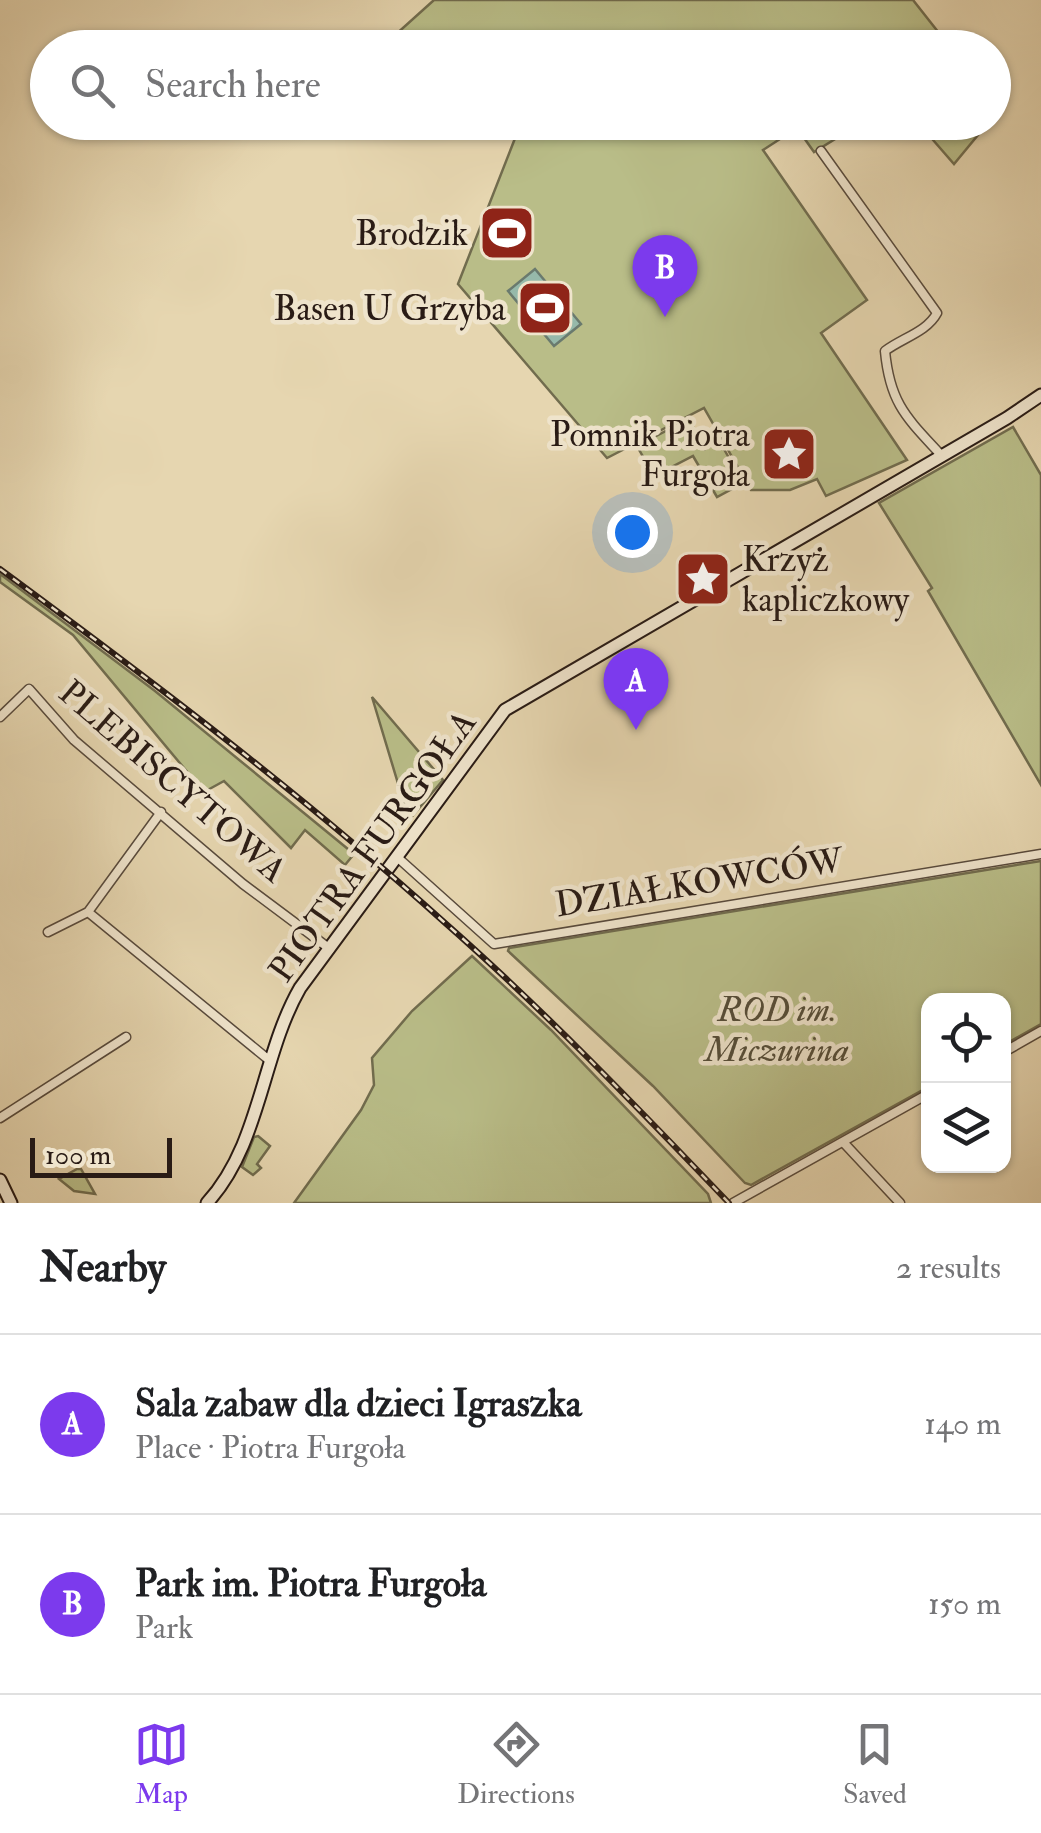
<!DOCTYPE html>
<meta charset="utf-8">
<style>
:root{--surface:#fff;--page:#f6f6f6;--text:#202124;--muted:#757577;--line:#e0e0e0;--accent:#7c3aed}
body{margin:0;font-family:"IM FELL Double Pica",serif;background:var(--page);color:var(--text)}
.controls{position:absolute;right:30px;bottom:30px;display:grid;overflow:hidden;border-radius:20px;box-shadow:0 2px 8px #0004}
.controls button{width:90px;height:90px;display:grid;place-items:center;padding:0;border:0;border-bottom:2px solid var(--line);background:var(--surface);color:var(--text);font:50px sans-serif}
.scale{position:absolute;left:30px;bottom:25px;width:142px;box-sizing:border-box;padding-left:10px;border:5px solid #291b15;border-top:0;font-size:28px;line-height:35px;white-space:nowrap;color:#291b15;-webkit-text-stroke:8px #efe4cc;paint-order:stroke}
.you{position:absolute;left:632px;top:532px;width:35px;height:35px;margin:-25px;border:8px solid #fff;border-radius:50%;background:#1a73e8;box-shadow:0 0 0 15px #1a73e833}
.badge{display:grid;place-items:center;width:65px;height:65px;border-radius:50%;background:var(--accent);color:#fff;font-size:32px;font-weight:700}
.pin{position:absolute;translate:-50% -82px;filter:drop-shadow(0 2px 5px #0008)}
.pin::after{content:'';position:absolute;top:52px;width:35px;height:30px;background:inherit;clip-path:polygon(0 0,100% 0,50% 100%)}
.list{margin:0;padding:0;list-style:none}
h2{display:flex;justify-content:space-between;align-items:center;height:130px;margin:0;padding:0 40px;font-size:42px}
h2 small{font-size:32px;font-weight:400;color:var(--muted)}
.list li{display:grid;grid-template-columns:65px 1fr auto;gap:30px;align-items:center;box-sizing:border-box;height:180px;padding:0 40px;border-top:2px solid var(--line)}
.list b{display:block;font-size:38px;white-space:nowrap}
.list p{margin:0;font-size:32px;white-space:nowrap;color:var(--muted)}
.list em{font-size:32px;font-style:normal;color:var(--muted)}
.icon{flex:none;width:55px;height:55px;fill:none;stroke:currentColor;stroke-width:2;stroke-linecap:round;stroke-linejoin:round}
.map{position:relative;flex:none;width:1041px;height:1203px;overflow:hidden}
.search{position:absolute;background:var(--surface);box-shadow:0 2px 8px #0004;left:30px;right:30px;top:30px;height:110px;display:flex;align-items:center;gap:25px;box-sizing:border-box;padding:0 35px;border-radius:55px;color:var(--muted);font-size:38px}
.sheet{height:490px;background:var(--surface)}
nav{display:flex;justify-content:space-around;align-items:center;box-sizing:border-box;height:140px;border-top:2px solid var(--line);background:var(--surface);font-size:28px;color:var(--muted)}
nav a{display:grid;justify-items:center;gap:5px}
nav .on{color:var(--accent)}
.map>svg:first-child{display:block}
</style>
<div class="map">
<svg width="1041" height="1203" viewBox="0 0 1041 1203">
<rect width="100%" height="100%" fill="#e6d6b0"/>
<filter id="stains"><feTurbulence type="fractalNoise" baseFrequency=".002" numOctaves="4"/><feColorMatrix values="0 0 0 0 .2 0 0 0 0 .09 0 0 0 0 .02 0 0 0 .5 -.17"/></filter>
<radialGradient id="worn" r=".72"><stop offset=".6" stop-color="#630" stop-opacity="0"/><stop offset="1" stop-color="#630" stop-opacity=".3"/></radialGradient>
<path fill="#b9bd88" stroke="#716c4e" stroke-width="2.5" d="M434 0H913L950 47H385L384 45Z
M521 123H861L814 152 797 128 763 150 867 300 821 333 907 460 826 496 817 479 790 490H751L704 408 607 458 458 284Z
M874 123H968L978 135 954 164 920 125 896 129Z
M689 419 705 449 720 442 743 483 717 497 693 456 654 476 637 446Z
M1013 427 1041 475V785L928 591 932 588 879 503Z
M0 574 155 691 354 854 345 865 305 830 291 848 224 781 204 792 73 635 0 582Z
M372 697 443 780 409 820Z
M1041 861V1024L1004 1045V1001H928V1087L751 1185 745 1183 653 1086 508 951 509 948Z
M472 956 551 1030 708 1194 711 1203H294L361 1110 374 1085 372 1058 412 1011Z
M258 1136 270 1146 257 1164 261 1168 253 1175 242 1167 254 1137Z
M77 1169H81L95 1194 74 1191 59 1179Z"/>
<path fill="#96b9aa" stroke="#6a7a6e" stroke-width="2.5" d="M535 269 581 324 554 346 508 291Z"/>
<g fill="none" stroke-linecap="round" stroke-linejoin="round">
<path stroke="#606a60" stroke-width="2.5" d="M532 285 537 287 564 319 558 329H552L525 296V291Z"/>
<g stroke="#584a3c" stroke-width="11">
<path id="street" d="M821 151 937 313C927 332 902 338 885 351 890 404 907 418 941 455
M0 717 29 689 74 740 243 884 330 949
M161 812 88 912 269 1060
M397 857 494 944 1041 854
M48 932 88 912
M1004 1052 1041 1031
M0 1118 126 1037
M843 1142 900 1203
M733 1203 928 1094"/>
</g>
<g stroke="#291b15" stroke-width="15">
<path id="secondary" d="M0 1180 11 1203
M207 1203C261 1144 261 1056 300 988L505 710 1007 418 1041 395"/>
</g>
<use href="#street" stroke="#efe4cc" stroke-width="8"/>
<use href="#secondary" stroke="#efe4cc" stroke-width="11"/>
<g stroke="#291b15" stroke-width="6">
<path id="rail" d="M0 569C152 681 303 795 444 922 544 1010 637 1107 729 1203"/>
</g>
<use href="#rail" stroke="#efe4cc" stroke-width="2.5" stroke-dasharray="8" stroke-linecap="butt"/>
</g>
<defs>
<g id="stadium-square" transform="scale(2.875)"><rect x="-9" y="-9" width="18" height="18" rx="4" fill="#8f2418" stroke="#efe4cc"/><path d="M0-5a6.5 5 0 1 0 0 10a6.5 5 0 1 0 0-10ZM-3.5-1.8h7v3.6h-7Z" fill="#fff"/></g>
<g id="sight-square" transform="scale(2.875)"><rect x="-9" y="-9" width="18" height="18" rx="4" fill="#8f2418" stroke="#efe4cc"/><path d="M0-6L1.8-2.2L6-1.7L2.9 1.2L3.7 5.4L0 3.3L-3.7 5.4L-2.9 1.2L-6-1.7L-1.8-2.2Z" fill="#fff"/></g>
</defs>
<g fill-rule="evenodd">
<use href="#stadium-square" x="507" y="233"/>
<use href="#stadium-square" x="545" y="308"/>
<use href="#sight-square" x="789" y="454"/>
<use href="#sight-square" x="703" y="579"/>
</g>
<g text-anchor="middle" stroke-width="9" stroke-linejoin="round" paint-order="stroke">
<g font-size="35" fill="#291b15" stroke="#efe4cc" text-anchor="end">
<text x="468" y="245">Brodzik</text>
<text x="506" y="320">Basen U Grzyba</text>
<text x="750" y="446">Pomnik Piotra<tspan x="750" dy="40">Furgoła</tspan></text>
<text x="742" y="571" text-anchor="start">Krzyż<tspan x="742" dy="40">kapliczkowy</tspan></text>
</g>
<g font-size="35" fill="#291b15" stroke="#efe4cc">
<text transform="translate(173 781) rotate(41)" y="12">PLEBISCYTOWA</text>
<text transform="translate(372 846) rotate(-54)" y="12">PIOTRA FURGOŁA</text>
<text transform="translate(699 882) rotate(-9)" y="12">DZIAŁKOWCÓW</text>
</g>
<g font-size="35" font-style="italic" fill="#544c38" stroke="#efe4cc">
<text x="777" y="1021">ROD im.<tspan x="777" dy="40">Miczurina</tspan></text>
</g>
</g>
<rect width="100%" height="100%" filter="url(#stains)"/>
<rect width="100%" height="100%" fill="url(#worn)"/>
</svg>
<div class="controls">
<button><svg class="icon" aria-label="locate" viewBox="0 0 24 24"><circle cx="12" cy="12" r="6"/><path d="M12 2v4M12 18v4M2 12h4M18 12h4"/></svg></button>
<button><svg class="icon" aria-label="layers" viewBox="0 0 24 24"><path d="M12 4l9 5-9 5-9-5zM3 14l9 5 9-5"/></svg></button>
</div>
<div class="scale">100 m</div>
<div class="you"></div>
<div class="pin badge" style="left:636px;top:730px">A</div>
<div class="pin badge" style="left:665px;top:317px">B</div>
<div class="search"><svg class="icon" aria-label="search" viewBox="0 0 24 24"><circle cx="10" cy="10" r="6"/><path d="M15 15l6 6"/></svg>Search here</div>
</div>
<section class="sheet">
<h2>Nearby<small>2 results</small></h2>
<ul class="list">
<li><span class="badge">A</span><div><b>Sala zabaw dla dzieci Igraszka</b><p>Place · Piotra Furgoła</p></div><em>140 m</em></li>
<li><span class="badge">B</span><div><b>Park im. Piotra Furgoła</b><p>Park</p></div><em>150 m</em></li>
</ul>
</section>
<nav>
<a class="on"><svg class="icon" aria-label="map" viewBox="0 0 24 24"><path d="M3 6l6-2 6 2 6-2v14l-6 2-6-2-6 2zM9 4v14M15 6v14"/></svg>Map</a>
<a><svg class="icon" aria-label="directions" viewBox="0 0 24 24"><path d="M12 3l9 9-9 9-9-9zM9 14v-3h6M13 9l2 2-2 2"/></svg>Directions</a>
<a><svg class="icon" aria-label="saved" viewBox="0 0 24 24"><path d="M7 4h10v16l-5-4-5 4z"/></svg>Saved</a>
</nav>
